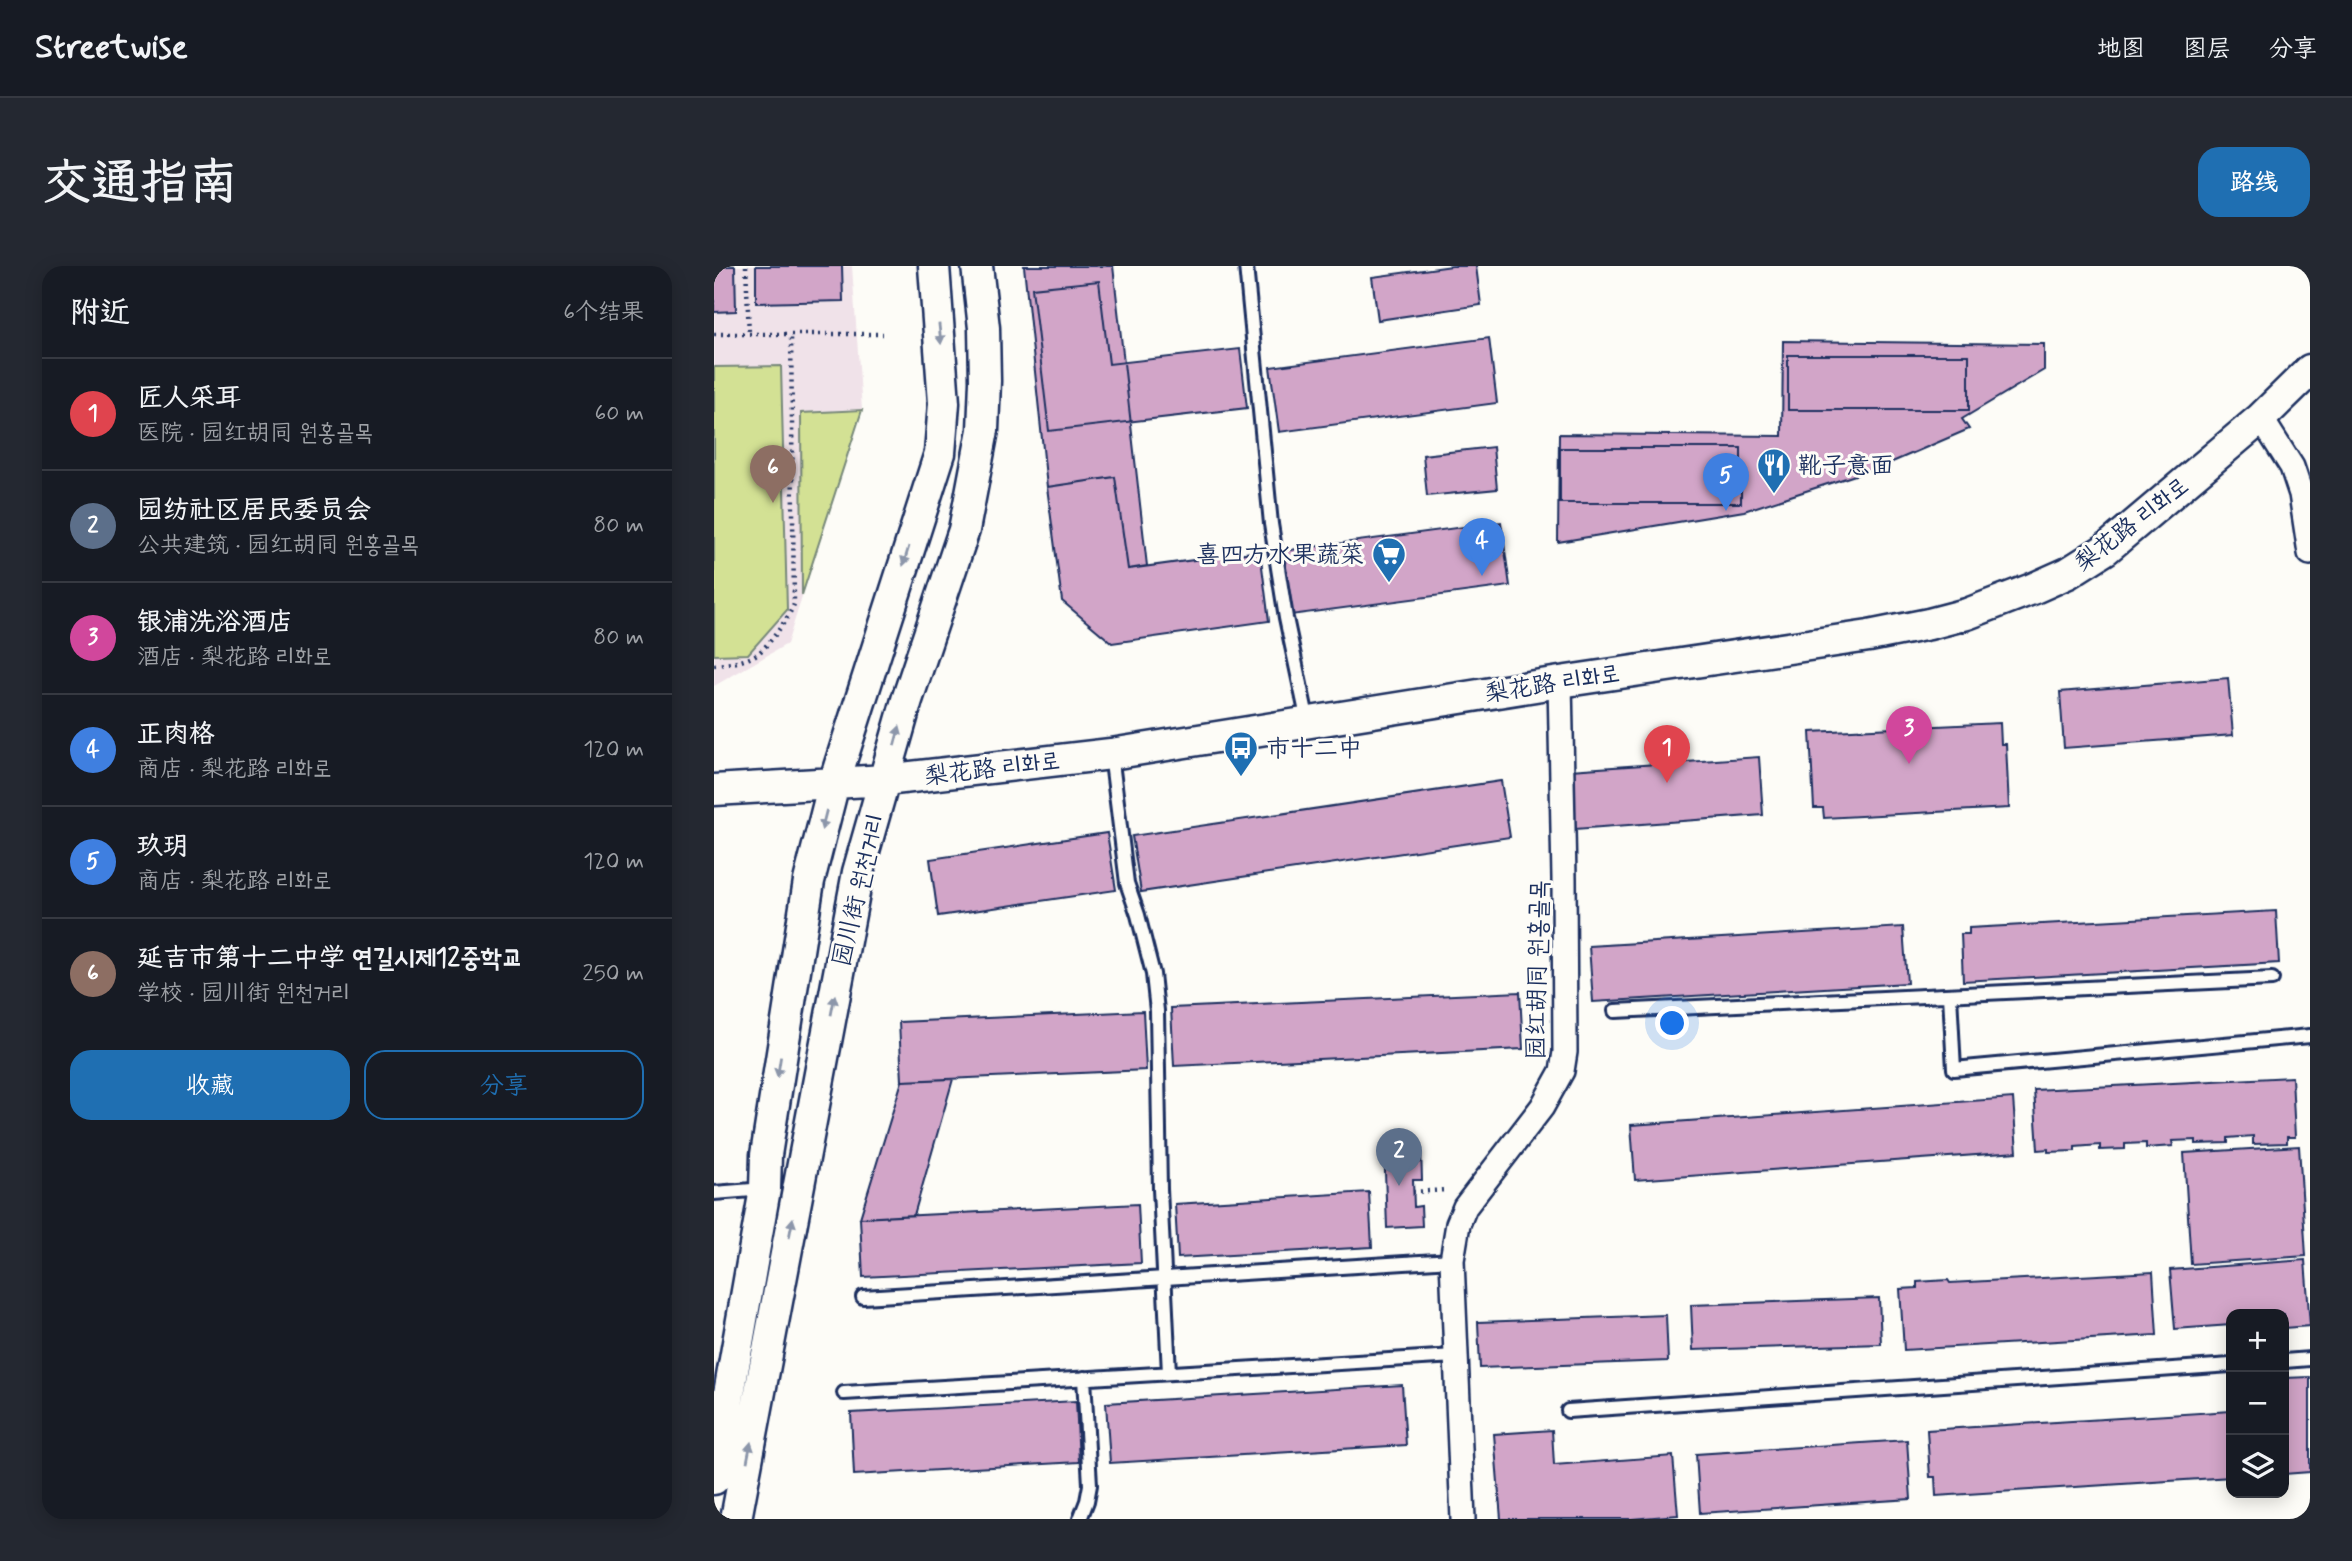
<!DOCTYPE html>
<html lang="zh">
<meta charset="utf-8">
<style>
:root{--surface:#171b24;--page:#242831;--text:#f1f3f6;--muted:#9ea1a6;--line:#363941;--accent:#1f6fb2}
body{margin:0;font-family:Mynerve,"LXGW WenKai TC","Poor Story",sans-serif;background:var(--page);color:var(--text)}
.controls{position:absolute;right:21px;bottom:21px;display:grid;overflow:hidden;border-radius:14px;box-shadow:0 4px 18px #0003}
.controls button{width:63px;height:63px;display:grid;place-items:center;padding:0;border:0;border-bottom:2px solid var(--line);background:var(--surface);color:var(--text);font:35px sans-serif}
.you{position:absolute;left:959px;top:758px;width:24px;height:24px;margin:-18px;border:5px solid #fff;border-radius:50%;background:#1a73e8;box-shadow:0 0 0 10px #1a73e833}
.badge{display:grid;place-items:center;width:46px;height:46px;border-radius:50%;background:var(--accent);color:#fff;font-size:23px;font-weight:700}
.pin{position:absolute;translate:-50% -58px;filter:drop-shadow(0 2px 4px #0008)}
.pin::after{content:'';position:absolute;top:37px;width:24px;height:21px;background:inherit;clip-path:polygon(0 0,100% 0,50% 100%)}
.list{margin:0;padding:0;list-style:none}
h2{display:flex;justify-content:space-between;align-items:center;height:91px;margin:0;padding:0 28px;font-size:30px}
h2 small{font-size:23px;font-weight:400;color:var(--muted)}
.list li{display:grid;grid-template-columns:46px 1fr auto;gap:21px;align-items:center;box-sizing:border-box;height:112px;padding:0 28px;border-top:2px solid var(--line)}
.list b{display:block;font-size:26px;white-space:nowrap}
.list p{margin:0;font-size:23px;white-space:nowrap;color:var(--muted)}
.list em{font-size:23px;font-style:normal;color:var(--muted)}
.actions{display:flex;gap:14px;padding:21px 28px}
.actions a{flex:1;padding:16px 0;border:2px solid var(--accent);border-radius:21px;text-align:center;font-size:24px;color:var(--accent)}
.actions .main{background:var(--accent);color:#fff}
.icon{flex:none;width:38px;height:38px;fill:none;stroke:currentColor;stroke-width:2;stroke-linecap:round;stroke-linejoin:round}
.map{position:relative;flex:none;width:1596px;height:1253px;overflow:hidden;border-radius:21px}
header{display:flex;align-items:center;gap:42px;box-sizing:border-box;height:98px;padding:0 35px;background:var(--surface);border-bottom:2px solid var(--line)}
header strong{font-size:33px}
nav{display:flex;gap:38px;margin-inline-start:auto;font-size:24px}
.intro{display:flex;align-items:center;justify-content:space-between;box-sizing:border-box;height:168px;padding:0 42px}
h1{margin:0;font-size:49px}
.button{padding:18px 32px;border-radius:21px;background:var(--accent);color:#fff;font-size:24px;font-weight:700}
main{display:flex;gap:42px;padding:0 42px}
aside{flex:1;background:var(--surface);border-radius:21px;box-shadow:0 4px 18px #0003}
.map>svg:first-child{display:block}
</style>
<header>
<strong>Streetwise</strong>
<nav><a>地图</a><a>图层</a><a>分享</a></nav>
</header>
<div class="intro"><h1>交通指南</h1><a class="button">路线</a></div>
<main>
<aside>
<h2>附近<small>6个结果</small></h2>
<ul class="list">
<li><span class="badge" style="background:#e0444e">1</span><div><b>匠人采耳</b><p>医院 · 园红胡同 원홍골목</p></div><em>60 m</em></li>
<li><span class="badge" style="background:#5c6f8a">2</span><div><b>园纺社区居民委员会</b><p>公共建筑 · 园红胡同 원홍골목</p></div><em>80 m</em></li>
<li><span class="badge" style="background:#d1479c">3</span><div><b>银浦洗浴酒店</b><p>酒店 · 梨花路 리화로</p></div><em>80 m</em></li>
<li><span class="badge" style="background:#3f7fe0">4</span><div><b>正肉格</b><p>商店 · 梨花路 리화로</p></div><em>120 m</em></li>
<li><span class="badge" style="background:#3f7fe0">5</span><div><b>玖玥</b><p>商店 · 梨花路 리화로</p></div><em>120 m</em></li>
<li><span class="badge" style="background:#8d6e63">6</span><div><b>延吉市第十二中学 연길시제12중학교</b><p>学校 · 园川街 원천거리</p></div><em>250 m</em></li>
</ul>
<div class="actions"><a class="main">收藏</a><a>分享</a></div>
</aside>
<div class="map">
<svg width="1596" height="1253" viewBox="0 0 1596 1253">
<rect width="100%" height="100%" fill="#fdfcf7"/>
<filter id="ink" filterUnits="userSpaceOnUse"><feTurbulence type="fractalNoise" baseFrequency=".0143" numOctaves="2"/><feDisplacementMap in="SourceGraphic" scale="14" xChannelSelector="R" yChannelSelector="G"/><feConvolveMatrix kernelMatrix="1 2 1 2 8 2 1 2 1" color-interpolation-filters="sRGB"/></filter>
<g filter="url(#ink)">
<path fill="#f0e2e9" d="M0 0H138L148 144 73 378 0 420Z"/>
<path fill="#d3e194" stroke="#778879" stroke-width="2" d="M67 100 73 344 34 388 0 389V101Z
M148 144 88 329 87 147Z"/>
<path fill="#d2a5c8" stroke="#1b2f5e" stroke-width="2" d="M0 0H21L22 45 0 46Z
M42 0H128L129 35 42 37Z
M310 0H399L433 300 414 303 401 211 333 221Z
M738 0H762L767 39 664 54 658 11Z
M385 15 395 98 526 83 533 142 335 165 318 22Z
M775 72 783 137 565 166 556 101Z
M1069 75 1330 78V104L1248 153 1255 163 1169 200 1030 245 844 276 845 168 1068 170Z
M1074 89H1255V144H1074Z
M779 181 783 223 713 230 709 189Z
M846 182H1027V237H846Z
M401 211 414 303 546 285 555 355 398 377 348 335 333 221Z
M787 256 796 320 577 349 568 285Z
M1514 412 1519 469 1350 482 1346 426Z
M1286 457 1287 478H1292L1295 542 1110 552 1109 542H1100L1096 466Z
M1045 491 1049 549 861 563 856 504Z
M787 515 796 571 427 626 418 570Z
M393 567 402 624 224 650 216 593Z
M1562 645 1565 697 1249 715 1247 668H1255V662Z
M1189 661 1193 717 879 736 875 680Z
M806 726 809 783 460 800 457 742Z
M429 745 432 804 188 815 185 756Z
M1578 811 1581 871H1573V877L1539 878V870L1514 872V877L1482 878V874L1458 875 1459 880 1432 882V877L1411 878V883L1386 884V879L1361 881V885L1334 886V883L1324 884 1320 824Z
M239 813 200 949 146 952 188 815Z
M1299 832 1303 886 921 914 917 859Z
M699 875 700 883 707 882 708 914H699L700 941 707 940 708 960 673 962 670 877Z
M1585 880 1592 990 1477 998 1470 887Z
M655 926 658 981 464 992 461 938Z
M424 938 427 997 149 1011 146 952Z
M1591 994 1596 1060 1570 1062V1048H1517V1059L1461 1063 1456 1004Z
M1439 1006 1443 1069 1190 1084 1186 1023 1203 1022V1016L1234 1014 1236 1017Z
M1165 1032 1167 1078 979 1084 977 1039Z
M952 1049 954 1095 766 1102 764 1056Z
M1596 1111V1206L1570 1208V1112Z
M688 1119 692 1179 396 1197 392 1137Z
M362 1135 365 1196 140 1209 137 1147Z
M1517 1145V1211L1222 1230 1221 1211H1216L1213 1164Z
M838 1164 840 1199 959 1190 964 1249 917 1253H787L780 1168Z
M1193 1174 1197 1233 986 1247 982 1188Z"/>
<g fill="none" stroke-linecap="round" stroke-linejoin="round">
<g stroke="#1b2f5e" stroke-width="18">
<path id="service" d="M532 0 557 258 572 352 594 456
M397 488 413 617 424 649 439 708 443 745 446 923 455 1107
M1236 729 1240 803 1596 770
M901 745 1558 713
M0 927 51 923
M149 1031 738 994
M1570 1095 1596 1093
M130 1127 741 1090
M854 1145 1517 1099
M366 1253 373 1235 376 1219 370 1112"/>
</g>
<g stroke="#1b2f5e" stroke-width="28">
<path id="minor" d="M1547 152 1578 201 1587 228 1596 287
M749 1253 738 994 744 958 751 941 828 841 848 805 851 786 850 612 846 416"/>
</g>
<g stroke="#1b2f5e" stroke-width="35">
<path id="tertiary" d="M0 524 171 514 397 488 846 416 1155 370 1215 358 1253 348 1318 323 1354 307 1392 283 1547 152 1596 104
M0 1213 51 923 52 889 95 615 120 517 226 187 230 137 220 0
M22 1253 144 606 193 434 250 264 269 164 271 115 270 62 263 0"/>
</g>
<path stroke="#1b2f5e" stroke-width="4.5" stroke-dasharray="2 5" stroke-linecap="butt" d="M32 0 35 68
M0 68H169
M0 399C14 398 31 396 43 388 53 382 76 350 80 338L77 68
M699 926 733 924"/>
<use href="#service" stroke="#fdfcf7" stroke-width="12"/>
<use href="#minor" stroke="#fdfcf7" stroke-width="23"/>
<use href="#tertiary" stroke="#fdfcf7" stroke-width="30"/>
</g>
<defs><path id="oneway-solid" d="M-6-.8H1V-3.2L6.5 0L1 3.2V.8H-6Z" transform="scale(1.75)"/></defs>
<g fill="#8c96aa">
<use href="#oneway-solid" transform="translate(226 68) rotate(84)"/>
<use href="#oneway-solid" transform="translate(192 290) rotate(107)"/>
<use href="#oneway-solid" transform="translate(183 470) rotate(-75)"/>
<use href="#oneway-solid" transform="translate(110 554) rotate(104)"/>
<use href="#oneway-solid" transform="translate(119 739) rotate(-79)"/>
<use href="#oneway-solid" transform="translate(65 801) rotate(99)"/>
<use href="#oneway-solid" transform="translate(77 962) rotate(-79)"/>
<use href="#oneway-solid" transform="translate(35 1186) rotate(-79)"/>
</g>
</g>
<defs>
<g id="restaurant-pin" transform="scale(1.75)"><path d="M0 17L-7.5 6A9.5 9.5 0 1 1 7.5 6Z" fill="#1f6fb2" stroke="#fdfcf7"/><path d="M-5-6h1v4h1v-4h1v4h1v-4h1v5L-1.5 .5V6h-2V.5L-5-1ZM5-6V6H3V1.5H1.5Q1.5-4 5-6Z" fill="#fff"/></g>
<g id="supermarket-pin" transform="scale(1.75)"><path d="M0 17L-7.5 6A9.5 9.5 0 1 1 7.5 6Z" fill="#1f6fb2" stroke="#fdfcf7"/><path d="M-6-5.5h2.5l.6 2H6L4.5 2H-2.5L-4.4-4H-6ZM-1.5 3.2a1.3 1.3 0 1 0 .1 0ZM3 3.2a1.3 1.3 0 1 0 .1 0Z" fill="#fff"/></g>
<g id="bus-pin" transform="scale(1.75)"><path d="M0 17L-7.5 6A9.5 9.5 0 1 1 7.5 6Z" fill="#1f6fb2" stroke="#fdfcf7"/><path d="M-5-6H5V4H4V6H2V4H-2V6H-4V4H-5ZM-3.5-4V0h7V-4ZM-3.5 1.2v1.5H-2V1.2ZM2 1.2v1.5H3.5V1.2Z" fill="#fff"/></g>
</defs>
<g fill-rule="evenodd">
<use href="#restaurant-pin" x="1060" y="199"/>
<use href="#supermarket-pin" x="675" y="288"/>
<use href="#bus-pin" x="527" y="482"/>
</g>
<g text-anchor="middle" stroke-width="6" stroke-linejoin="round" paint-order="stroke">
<g font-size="24" fill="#1b2f5e" stroke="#fdfcf7" text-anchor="start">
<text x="1084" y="207">靴子意面</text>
<text x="650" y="296" text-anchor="end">喜四方水果蔬菜</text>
<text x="552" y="490">市十二中</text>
</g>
<g font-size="24" fill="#1b2f5e" stroke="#fdfcf7">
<text transform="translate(1417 258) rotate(-38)" y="8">梨花路 리화로</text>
<text transform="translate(838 417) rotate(-9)" y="8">梨花路 리화로</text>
<text transform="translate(278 502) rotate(-7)" y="8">梨花路 리화로</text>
<text transform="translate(144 624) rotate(-77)" y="8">园川街 원천거리</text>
<text transform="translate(823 704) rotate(-89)" y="8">园红胡同 원홍골목</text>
</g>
</g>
</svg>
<div class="controls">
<button>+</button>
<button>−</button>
<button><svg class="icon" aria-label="layers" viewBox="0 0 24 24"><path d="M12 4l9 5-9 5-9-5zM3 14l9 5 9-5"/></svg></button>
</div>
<div class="you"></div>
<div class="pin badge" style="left:953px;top:517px;background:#e0444e">1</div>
<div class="pin badge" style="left:685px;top:920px;background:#5c6f8a">2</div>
<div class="pin badge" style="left:1195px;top:498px;background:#d1479c">3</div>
<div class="pin badge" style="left:768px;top:310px;background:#3f7fe0">4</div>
<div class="pin badge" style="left:1012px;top:245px;background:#3f7fe0">5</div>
<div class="pin badge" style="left:59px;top:237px;background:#8d6e63">6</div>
</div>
</main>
